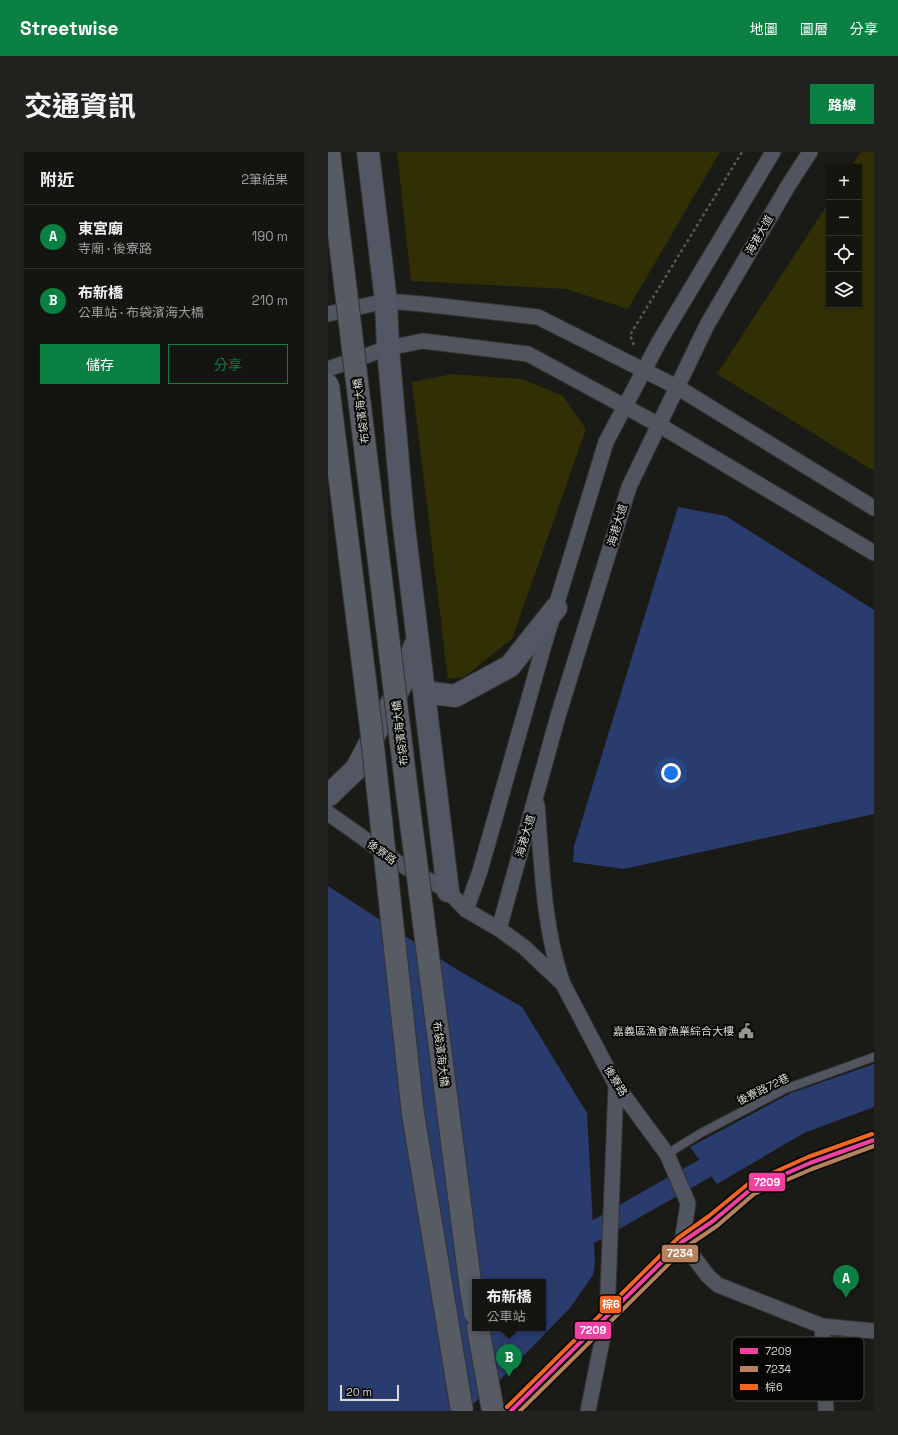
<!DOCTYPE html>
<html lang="zh-TW">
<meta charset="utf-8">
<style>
:root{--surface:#141410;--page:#21211e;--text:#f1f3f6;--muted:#9d9e9f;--line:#333330;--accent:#0b8043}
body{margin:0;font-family:"Space Grotesk","Noto Sans TC",sans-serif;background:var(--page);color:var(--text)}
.controls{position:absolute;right:12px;top:12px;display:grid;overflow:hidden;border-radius:0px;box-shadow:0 1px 3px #0004}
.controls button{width:36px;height:36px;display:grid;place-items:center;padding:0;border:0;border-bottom:1px solid var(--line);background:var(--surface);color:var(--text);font:20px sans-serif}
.scale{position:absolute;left:12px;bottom:10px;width:59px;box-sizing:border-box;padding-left:4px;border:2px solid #dadad5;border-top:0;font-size:11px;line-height:14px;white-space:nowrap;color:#dadad5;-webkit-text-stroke:3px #060604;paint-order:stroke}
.you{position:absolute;left:343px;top:621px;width:14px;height:14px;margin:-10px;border:3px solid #fff;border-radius:50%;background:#1a73e8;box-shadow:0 0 0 6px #1a73e833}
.badge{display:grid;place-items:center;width:26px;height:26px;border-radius:50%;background:var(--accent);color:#fff;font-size:13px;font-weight:700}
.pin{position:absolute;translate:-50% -33px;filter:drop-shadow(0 1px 2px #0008)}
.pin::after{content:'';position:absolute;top:21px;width:14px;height:12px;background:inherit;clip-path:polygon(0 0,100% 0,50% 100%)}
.popup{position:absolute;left:144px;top:1127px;width:74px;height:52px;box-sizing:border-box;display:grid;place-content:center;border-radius:0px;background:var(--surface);filter:drop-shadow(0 1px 3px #0005);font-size:13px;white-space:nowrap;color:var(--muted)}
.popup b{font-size:15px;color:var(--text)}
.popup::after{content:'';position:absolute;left:50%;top:100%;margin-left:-8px;border:8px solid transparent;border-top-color:var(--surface)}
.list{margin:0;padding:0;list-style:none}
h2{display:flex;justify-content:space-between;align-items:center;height:52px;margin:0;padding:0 16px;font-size:17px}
h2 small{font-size:13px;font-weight:400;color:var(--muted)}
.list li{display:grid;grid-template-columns:26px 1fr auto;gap:12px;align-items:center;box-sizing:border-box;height:64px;padding:0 16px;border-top:1px solid var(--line)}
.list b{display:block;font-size:15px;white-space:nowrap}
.list p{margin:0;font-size:13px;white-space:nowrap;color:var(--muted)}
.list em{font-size:13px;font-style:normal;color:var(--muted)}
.actions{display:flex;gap:8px;padding:12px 16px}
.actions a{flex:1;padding:9px 0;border:1px solid var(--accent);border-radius:0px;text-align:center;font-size:14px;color:var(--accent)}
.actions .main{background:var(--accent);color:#fff}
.icon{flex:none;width:22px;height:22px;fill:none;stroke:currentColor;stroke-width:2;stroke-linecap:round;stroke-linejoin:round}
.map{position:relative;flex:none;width:546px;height:1259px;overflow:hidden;border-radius:0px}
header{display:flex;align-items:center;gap:24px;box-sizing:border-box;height:56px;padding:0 20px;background:var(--accent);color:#fff}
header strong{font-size:19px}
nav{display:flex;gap:22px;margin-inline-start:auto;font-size:14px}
.intro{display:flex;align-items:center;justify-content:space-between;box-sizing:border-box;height:96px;padding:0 24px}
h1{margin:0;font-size:28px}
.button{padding:10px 18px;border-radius:0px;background:var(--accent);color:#fff;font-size:14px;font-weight:700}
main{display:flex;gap:24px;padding:0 24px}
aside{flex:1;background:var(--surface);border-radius:0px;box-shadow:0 1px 3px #0004}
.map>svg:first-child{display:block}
</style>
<header>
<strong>Streetwise</strong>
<nav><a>地圖</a><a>圖層</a><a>分享</a></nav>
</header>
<div class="intro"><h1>交通資訊</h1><a class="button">路線</a></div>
<main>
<aside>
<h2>附近<small>2筆結果</small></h2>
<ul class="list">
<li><span class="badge">A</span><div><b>東宮廟</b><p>寺廟 · 後寮路</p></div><em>190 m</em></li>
<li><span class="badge">B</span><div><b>布新橋</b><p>公車站 · 布袋濱海大橋</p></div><em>210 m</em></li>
</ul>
<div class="actions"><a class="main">儲存</a><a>分享</a></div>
</aside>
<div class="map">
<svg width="546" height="1259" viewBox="0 0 546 1259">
<rect width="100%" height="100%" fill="#1a1a16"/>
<path fill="#312f04" d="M69 0H392L300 157 238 137 83 129Z
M533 0H546V319L389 222 501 50V153H531V15H523Z
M124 222 194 227 235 244 258 277 184 487 136 525 120 527 84 230Z"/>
<path fill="#2a3b6d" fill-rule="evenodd" d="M350 355 398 364 546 458V662L296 717 245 710 246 694Z
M0 734 128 817 194 855 259 961 267 1110 265 1123 242 1156 169 1231 137 1259H0ZM147 1130H215V1176H147Z
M546 912V955L476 981 389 1032 362 995 463 941Z"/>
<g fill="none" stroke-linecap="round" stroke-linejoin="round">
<path stroke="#2a3b6d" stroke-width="21" d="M265 1080 402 1002"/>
<g stroke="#343432" stroke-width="10">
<path id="lane" d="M339 1002 373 981 457 937 546 905"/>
</g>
<g stroke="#343432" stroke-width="17">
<path id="street" d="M0 162 58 149 95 152 210 165 349 235 546 356
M0 217 60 196 95 189 200 202 331 273 546 401
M209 653C214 712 215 773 234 829
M0 661 72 712 120 739 138 758 171 777 196 795 235 832 288 933 339 1002 360 1051 354 1090 380 1124 390 1133 494 1174 546 1179
M138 758 152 719 216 493 278 290 331 190 445 0
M171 777 230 564 301 335 379 173 460 34 482 0
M494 1174 498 1259
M183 1259 354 1090 385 1069 423 1037 482 1011 546 988
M260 1259 279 1164 288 933"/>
</g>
<g stroke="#343432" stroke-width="24">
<path id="secondary" d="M40 0 58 149 60 196 75 366 120 739
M96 540 127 544 182 514 228 456
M0 644 28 617 78 524 86 495"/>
</g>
<g stroke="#343432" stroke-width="24">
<path id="highway" d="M150 1176 165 1259"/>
</g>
<path stroke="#55585e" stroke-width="2.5" stroke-dasharray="3 3" stroke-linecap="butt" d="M306 193 302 183 414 0"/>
<use href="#lane" stroke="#505560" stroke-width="8"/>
<use href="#street" stroke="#505560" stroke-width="15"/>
<use href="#secondary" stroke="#525763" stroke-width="22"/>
<use href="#highway" stroke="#565b64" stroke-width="22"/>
<g stroke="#343432" stroke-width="24" stroke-linecap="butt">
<path id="highway-bridge" d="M1 0 79 640 143 1137 147 1161
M0 233 43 576 85 962 134 1259"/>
</g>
<use href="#highway-bridge" stroke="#565b64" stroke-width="22"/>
<g stroke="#060604" stroke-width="7">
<path id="bus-1" d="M183 1259 354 1090 385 1069 423 1037 482 1011 546 988"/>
</g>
<g stroke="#060604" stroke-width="7">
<path id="bus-2" d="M192 1259 358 1095 389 1074 426 1042 484 1017 546 994"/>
</g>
<g stroke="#060604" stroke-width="7">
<path id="bus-3" d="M179 1255 350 1086 381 1064 420 1032 480 1005 544 982"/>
</g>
<use href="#bus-1" stroke="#f240a1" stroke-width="4"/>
<use href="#bus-2" stroke="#b6815c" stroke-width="4"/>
<use href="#bus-3" stroke="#f26522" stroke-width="4"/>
</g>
<defs>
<g id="civic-bare" transform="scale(1.2)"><path d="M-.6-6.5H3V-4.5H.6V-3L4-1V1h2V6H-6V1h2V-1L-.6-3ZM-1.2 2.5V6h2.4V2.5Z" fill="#979792" stroke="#060604" stroke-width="2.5" paint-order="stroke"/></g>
</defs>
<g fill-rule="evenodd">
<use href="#civic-bare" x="418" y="879"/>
</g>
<g text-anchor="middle" stroke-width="4" stroke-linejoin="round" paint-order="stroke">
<g font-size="11" fill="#dadad5" stroke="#060604">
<text transform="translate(431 83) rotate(-60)" y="4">海港大道</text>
<text transform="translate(33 259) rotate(-97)" y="4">布袋濱海大橋</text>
<text transform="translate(289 373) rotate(-73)" y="4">海港大道</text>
<text transform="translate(72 581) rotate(-97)" y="4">布袋濱海大橋</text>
<text transform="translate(197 684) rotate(-74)" y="4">海港大道</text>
<text transform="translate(54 700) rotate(36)" y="4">後寮路</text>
<text transform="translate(113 902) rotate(83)" y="4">布袋濱海大橋</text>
<text transform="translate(288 929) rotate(59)" y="4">後寮路</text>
<text transform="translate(435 937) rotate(-26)" y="4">後寮路72巷</text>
</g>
<g font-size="11" fill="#dadad5" stroke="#060604" text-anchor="end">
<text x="406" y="883">嘉義區漁會漁業綜合大樓</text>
</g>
</g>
<rect x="404" y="1185" width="132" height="64" rx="6" fill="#060604" stroke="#464643" stroke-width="1"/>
<rect x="412" y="1196" width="18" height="6" fill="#f240a1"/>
<rect x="412" y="1214" width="18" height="6" fill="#b6815c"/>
<rect x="412" y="1232" width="18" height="6" fill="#f26522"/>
<g font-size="11" fill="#dadad5">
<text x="437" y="1203">7209</text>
<text x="437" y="1221">7234</text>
<text x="437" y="1239">棕6</text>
</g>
<g stroke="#060604" stroke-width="1.5">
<rect x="420" y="1020" width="38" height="20" rx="4" fill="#f240a1"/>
<rect x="333" y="1092" width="38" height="19" rx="4" fill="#b6815c"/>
<rect x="271" y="1143" width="23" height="19" rx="4" fill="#f26522"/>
<rect x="246" y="1169" width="38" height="19" rx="4" fill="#f240a1"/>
</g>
<g font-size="11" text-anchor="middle" font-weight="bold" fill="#fff">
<text x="439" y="1034">7209</text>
<text x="352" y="1105">7234</text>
<text x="283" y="1156">棕6</text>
<text x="265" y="1182">7209</text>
</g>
</svg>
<div class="controls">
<button>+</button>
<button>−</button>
<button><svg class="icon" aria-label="locate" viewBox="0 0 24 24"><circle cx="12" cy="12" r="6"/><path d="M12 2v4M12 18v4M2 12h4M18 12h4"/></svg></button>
<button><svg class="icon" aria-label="layers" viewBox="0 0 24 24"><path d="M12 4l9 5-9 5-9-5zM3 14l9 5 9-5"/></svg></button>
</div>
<div class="scale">20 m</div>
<div class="you"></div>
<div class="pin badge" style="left:518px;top:1146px">A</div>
<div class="pin badge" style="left:181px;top:1225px">B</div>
<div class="popup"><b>布新橋</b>公車站</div>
</div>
</main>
